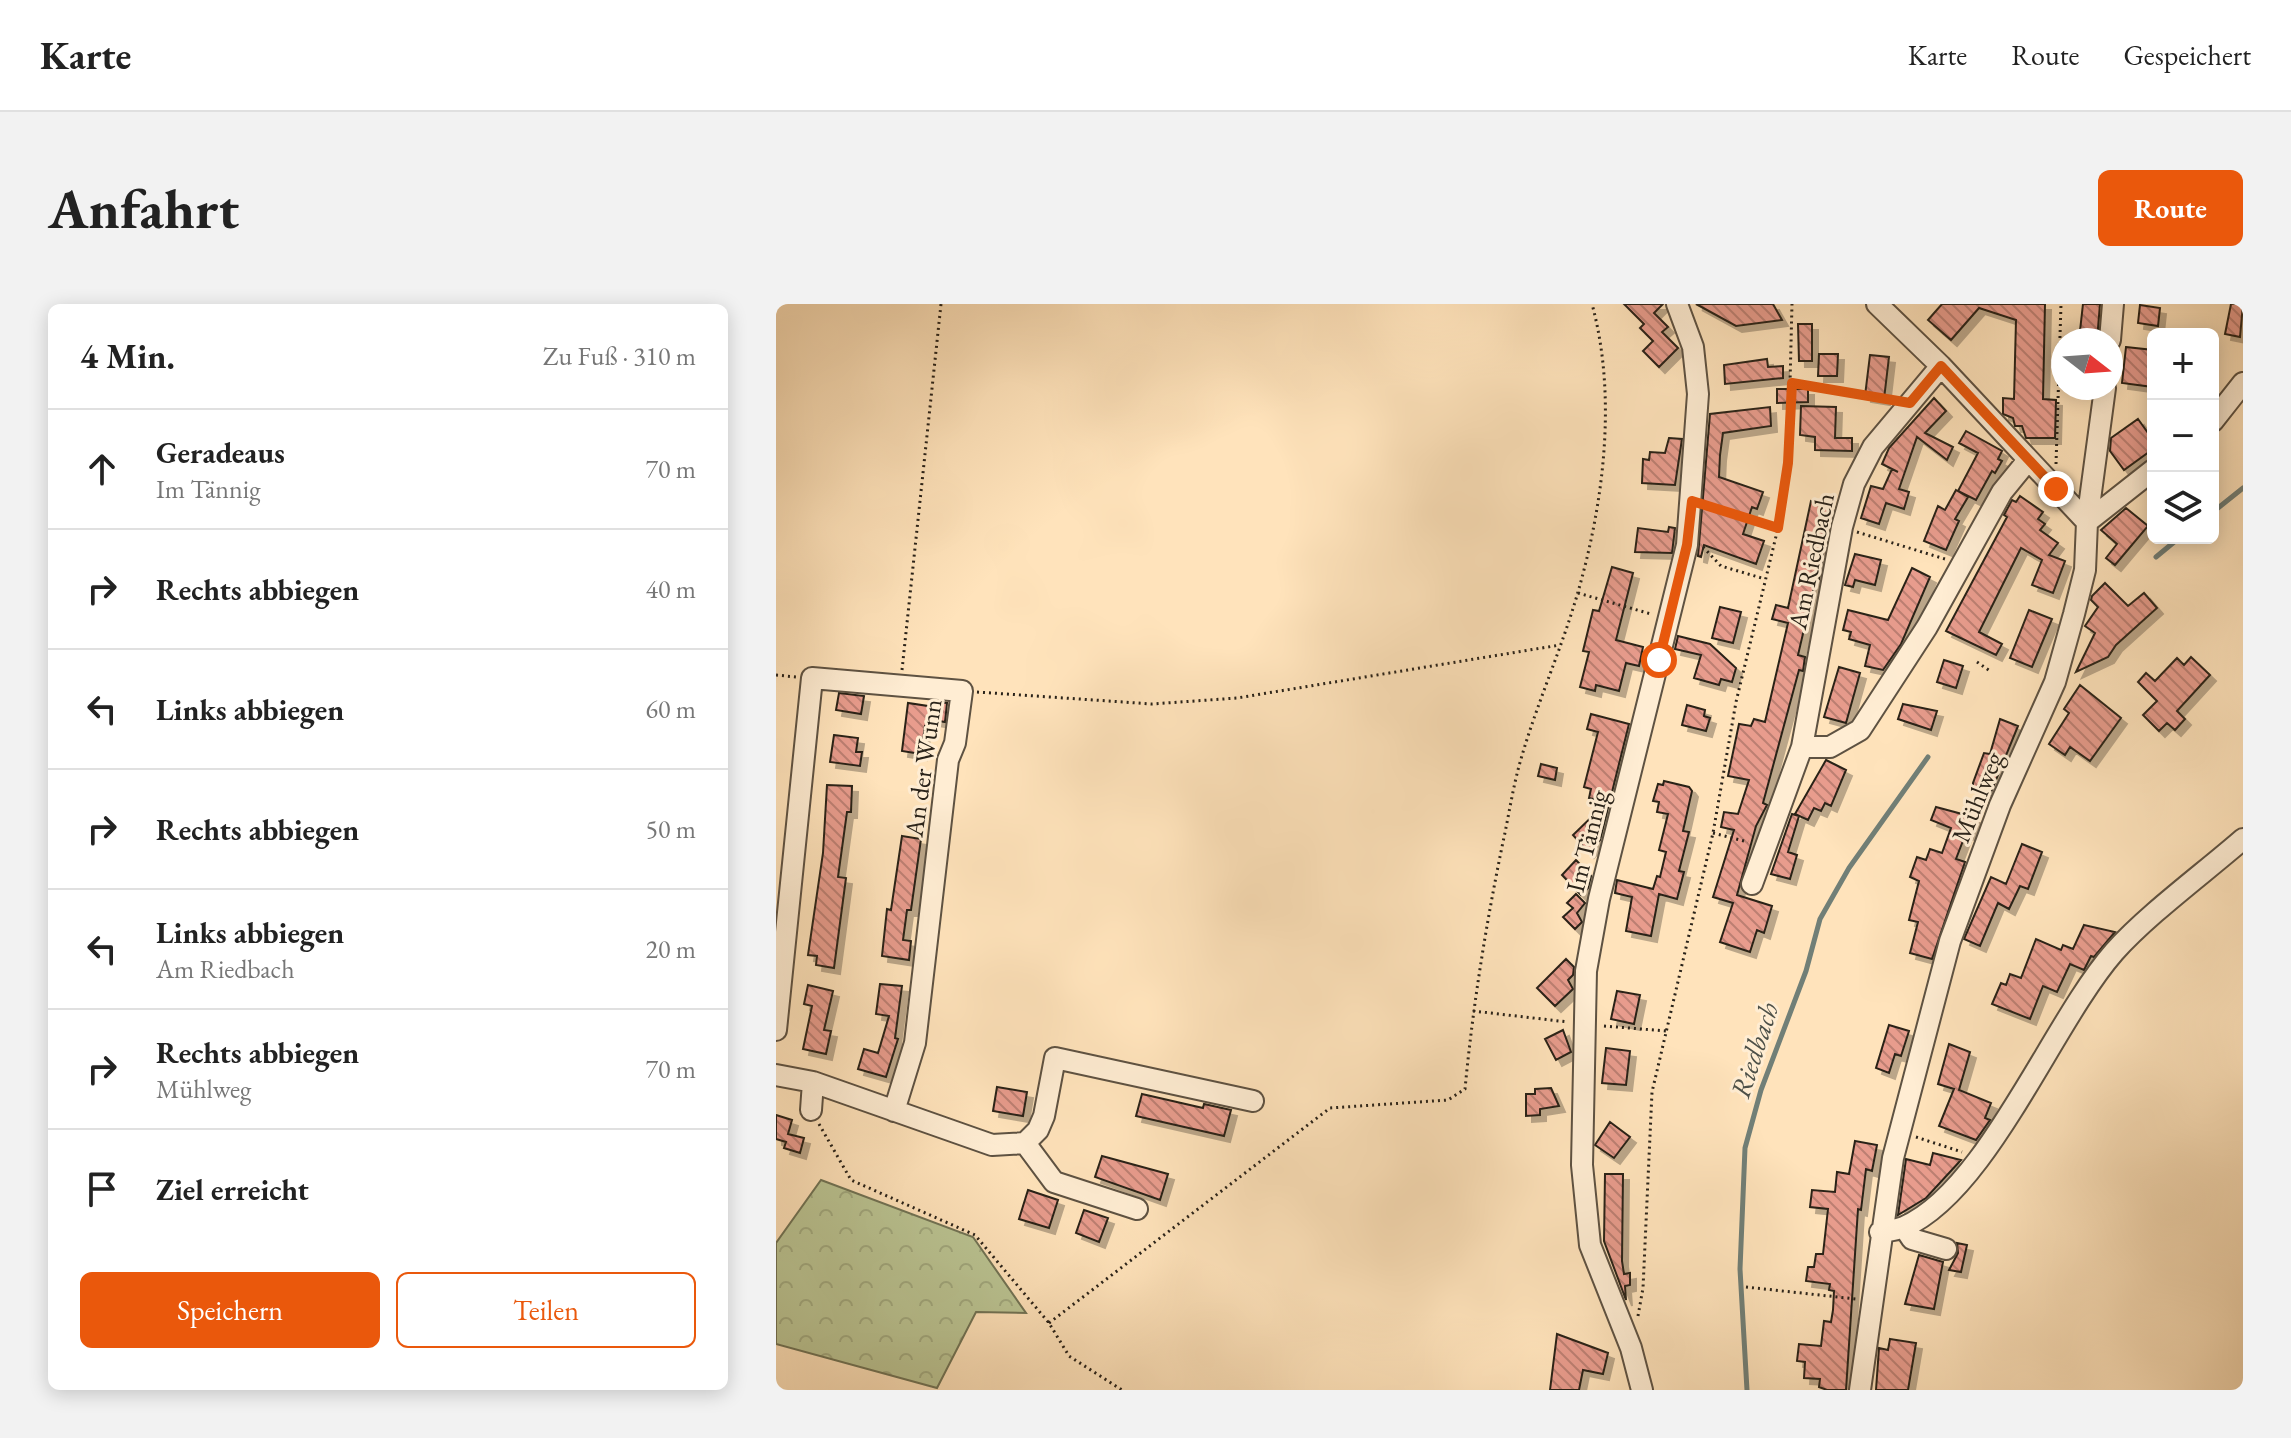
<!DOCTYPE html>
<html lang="de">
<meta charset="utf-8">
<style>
:root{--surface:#fff;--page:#f2f2f2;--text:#222;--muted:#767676;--line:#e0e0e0;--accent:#ea580c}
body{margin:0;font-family:"EB Garamond",serif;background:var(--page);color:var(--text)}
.controls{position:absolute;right:24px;top:24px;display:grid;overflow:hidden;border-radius:12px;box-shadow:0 4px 20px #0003}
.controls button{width:72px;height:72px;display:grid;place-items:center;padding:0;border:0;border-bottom:2px solid var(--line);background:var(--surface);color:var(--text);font:40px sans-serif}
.compass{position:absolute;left:1275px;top:24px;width:72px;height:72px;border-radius:50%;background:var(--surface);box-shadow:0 4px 20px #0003;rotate:107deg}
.stop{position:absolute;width:24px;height:24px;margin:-18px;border:6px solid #ea580c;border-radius:50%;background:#fff}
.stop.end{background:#ea580c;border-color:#fff;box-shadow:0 2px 8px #0008}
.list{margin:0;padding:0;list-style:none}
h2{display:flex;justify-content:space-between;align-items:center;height:104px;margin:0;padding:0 32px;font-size:34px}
h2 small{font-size:26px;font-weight:400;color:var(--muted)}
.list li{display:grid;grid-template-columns:52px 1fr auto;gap:24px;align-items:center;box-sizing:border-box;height:120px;padding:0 32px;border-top:2px solid var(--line)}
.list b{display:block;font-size:30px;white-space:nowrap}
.list p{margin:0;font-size:26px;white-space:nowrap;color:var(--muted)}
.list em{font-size:26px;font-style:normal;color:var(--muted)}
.actions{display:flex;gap:16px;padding:24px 32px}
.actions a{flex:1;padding:18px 0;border:2px solid var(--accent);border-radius:12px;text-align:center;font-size:28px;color:var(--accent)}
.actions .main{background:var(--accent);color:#fff}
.icon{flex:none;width:44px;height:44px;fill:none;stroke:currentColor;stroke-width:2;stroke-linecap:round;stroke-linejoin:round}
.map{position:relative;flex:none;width:1467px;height:1086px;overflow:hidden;border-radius:12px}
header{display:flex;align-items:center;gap:48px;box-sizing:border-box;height:112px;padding:0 40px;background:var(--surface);border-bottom:2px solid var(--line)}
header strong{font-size:38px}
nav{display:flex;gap:44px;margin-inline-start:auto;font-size:28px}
.intro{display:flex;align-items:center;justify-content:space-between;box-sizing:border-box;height:192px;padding:0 48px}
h1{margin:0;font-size:56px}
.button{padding:20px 36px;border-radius:12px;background:var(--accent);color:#fff;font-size:28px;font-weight:700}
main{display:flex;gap:48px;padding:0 48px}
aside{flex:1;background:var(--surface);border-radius:12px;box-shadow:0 4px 20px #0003}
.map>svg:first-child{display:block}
</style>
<header>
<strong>Karte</strong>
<nav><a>Karte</a><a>Route</a><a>Gespeichert</a></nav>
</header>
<div class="intro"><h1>Anfahrt</h1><a class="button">Route</a></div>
<main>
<aside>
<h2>4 Min.<small>Zu Fuß · 310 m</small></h2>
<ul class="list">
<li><svg class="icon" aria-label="ahead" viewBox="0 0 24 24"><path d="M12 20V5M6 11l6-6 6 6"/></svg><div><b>Geradeaus</b><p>Im Tännig</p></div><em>70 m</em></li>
<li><svg class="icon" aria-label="right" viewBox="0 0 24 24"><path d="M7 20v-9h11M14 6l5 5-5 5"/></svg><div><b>Rechts abbiegen</b></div><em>40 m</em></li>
<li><svg class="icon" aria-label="left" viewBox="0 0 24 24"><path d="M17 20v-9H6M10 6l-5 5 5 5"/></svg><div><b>Links abbiegen</b></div><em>60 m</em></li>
<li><svg class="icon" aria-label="right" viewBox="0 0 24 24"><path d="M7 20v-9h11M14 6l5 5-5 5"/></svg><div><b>Rechts abbiegen</b></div><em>50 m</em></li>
<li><svg class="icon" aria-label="left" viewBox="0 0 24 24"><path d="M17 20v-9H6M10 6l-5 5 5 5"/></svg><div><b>Links abbiegen</b><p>Am Riedbach</p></div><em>20 m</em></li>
<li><svg class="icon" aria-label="right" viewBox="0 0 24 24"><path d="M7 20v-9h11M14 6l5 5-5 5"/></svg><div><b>Rechts abbiegen</b><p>Mühlweg</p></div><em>70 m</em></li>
<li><svg class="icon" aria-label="arrive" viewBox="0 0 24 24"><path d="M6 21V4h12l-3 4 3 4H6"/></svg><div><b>Ziel erreicht</b></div></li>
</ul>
<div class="actions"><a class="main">Speichern</a><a>Teilen</a></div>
</aside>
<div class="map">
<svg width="1467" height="1086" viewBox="0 0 1467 1086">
<defs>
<pattern id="forest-crowns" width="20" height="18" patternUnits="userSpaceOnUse" patternTransform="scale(2)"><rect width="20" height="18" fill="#bbc594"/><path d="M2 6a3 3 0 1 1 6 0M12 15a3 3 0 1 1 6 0" fill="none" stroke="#a1a97f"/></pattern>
<pattern id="building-back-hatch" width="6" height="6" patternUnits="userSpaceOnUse" patternTransform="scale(2)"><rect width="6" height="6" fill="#e89c8d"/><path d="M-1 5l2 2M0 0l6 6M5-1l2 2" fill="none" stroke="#bc7f72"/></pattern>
<filter id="shadow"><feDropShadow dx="6" dy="6" stdDeviation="0" flood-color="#0004"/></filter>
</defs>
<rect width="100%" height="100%" fill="#ffe3bb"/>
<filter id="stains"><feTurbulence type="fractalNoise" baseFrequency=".0025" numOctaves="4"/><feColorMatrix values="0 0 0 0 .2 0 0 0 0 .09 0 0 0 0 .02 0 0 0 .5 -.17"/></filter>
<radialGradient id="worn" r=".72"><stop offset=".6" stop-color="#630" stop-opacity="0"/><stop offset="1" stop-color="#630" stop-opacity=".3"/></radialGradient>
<path fill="url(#forest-crowns)" stroke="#727456" stroke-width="2" d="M45 876 197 933 250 1009 200 1008 161 1084 0 1040V939Z"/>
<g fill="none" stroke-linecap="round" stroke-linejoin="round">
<path stroke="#717f77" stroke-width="5" d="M1437 208 1467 184
M1380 253 1403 234
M971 1086 964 965 969 844 985 786 1030 667 1044 615 1073 564 1152 453"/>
</g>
<path fill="url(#building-back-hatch)" stroke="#292219" stroke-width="2" filter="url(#shadow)" d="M848 0H887L878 9 892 23 886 28 902 44 883 63 867 47 877 37 864 24 868 20Z
M920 0H997L1006 16 960 22Z
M1166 0H1269L1267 95 1280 96 1279 134H1250L1246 122H1239L1237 114 1227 110V94L1238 95 1240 16 1203 4 1175 36 1152 16Z
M1307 0H1324L1321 36H1303Z
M1455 0H1467L1464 33 1449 30Z
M1364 1 1384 4 1382 22 1362 19Z
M1022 20H1036V57H1023Z
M1350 43 1377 46V83L1346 79Z
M1043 50H1062L1061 72H1042Z
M1094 51 1113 53 1108 95 1089 92Z
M991 55 992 63 1007 62V74L949 80 948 61Z
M1001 85H1032V98L1001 99Z
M1158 94 1170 107 1149 129 1177 143 1171 156 1141 133 1123 185 1133 188 1128 205 1110 199 1103 220 1085 214 1095 182 1107 185 1116 165 1122 168 1106 160 1113 144Z
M1025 102 1060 103 1059 134H1076V147L1039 146V133L1024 131Z
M994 103 995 122 947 129 944 151 943 173 987 188 981 205 976 203 967 230 988 237 980 260 928 241 925 253 922 252 934 110Z
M1362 115 1377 136V145L1348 166 1334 147 1335 134Z
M1190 127 1226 147 1222 155 1226 157 1219 169 1216 167 1200 196 1182 187 1202 149 1183 139Z
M893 134 906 135 899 181 866 179 867 155 873 156 874 148 889 149Z
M1180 186 1192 193 1179 215 1183 217 1170 246 1148 237 1162 202 1169 206Z
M1244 192 1267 208 1262 215 1269 220 1264 226 1282 239 1273 251 1289 257 1277 289 1256 281 1266 256 1245 244 1203 328 1226 340 1220 351 1170 327 1231 213 1228 211 1236 196 1240 198Z
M1035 197 1055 201 1043 275 1040 274 1022 351 1029 353 1027 367 1023 366 987 499 991 501 980 522 961 591 996 602 988 629 981 626 974 648 944 638 957 599 937 593 958 526 945 523 948 508 962 510 973 476 952 472 963 420 975 422 978 415 989 418 1012 319 996 315 1000 301 1012 304Z
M1350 204 1372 222 1339 261 1330 254 1341 240 1325 226Z
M893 223 899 224 896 249 859 248 862 224 892 228Z
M1079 250 1105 256 1099 281 1079 276 1077 283 1069 281Z
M836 263 857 269 840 336 867 343 863 362 850 359 843 387 820 381 819 387 804 383 813 348 807 347 817 306 823 307Z
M1136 264 1154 273 1125 340 1107 366 1089 362 1094 341 1073 335 1075 328 1067 326 1072 306 1112 316Z
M1329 279 1352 302 1368 289 1381 304 1340 341 1332 353 1300 368 1319 329 1309 322 1322 303 1315 296 1316 292Z
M944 303 965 308 957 339 936 334Z
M1253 306 1276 315 1256 363 1234 354Z
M902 332 934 340 960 364 956 378 945 375 943 381 918 374 925 351 899 345Z
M1415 353 1434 371 1401 407 1409 415 1399 426 1391 419 1383 427 1367 411 1381 397 1362 378 1370 369 1379 377 1401 354 1408 361Z
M1168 356 1187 362 1180 384 1161 378Z
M1063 363 1084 369 1070 419 1048 413Z
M1304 381 1345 414 1314 457 1294 443 1289 451 1273 440 1293 409 1288 405Z
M63 389 88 392 85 410 60 406Z
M160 398 171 399 169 418 157 416 156 423 149 422 145 450 126 447 132 399 159 403Z
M1127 400 1161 407 1155 426 1122 415Z
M911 401 929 406 928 412 934 414 930 427 906 421Z
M815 410 853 420 824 536 812 548 797 531 831 498 813 494 815 485 808 483 822 428 811 425Z
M1224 415 1242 422 1213 493 1197 487V479L1208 449 1214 450Z
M58 431 82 434 80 448H86L84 462 54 458Z
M1050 456 1070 466 1055 502 1049 499 1045 507 1038 504 1032 516 1019 510Z
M765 460 781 464 779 476 762 472Z
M888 477 913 483 916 487 907 527 913 528 903 567 908 568 901 595 883 590 875 632 850 627 856 593 839 589 841 576 877 585 881 572 884 573 890 548 883 546 892 510 881 508 883 498 877 497 882 480 887 481Z
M51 481 76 482 75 508H71L62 573 70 574 58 664 40 661 41 652 32 651 47 549Z
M1160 503 1201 514 1195 531 1190 529 1180 555 1189 558 1156 655 1134 649 1142 618 1133 616 1143 577 1134 573 1141 553 1150 556 1154 545 1166 549 1175 524 1155 516Z
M1016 510 1023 512 1012 548 1021 551 1014 575 995 570Z
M126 532 145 535 135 606H131L127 636 135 637 133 656 106 652 111 605 115 606Z
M1246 540 1266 548 1252 585 1244 582 1233 605 1222 599 1204 642 1188 635 1215 573 1230 580Z
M800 556 815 572 812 584 805 591 786 571Z
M800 590 809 599 801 609 806 618 799 625 787 613 797 604 791 599Z
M1308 621 1339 628 1318 653 1315 652 1308 666 1294 660 1281 688 1267 682 1254 715 1216 700 1225 679 1230 681 1234 670 1245 674 1260 635 1285 646 1287 641 1297 645Z
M790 655 798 663 797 671 792 676 797 685 779 702 761 684Z
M104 680 126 682 119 734 122 735 110 773 82 765 88 745 102 749 113 712 100 710Z
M32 681 57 687 48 726 55 727 50 750 27 745 36 702 28 700Z
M841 687 864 691 858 720 835 715Z
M1113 721 1133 727 1125 752 1119 750 1113 769 1100 764Z
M787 726 795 748 780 756 769 735Z
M1173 740 1194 748 1183 786 1215 799 1209 814 1214 816 1200 836 1163 822 1178 785 1162 780Z
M830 744 854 747 850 781 826 779Z
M221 783 251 788 247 812 217 807Z
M775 784 783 802 764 805V811L750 812V790H759V785Z
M366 790 427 804 428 800 455 806 448 832 360 812Z
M0 811 16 816 12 830 28 834 24 849 8 844 10 838 0 835Z
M834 818 854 833 838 854 819 841Z
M1079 837 1101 841 1096 867 1090 865 1085 906 1082 905 1070 1086H1051L1043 1083 1044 1075 1028 1074 1029 1058 1021 1057 1023 1040 1045 1042 1048 1017 1055 1018 1057 1006 1058 987 1053 986 1054 980 1030 977 1032 963H1038L1040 950H1047L1052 905 1034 903 1036 886 1059 888 1061 868 1073 870Z
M1157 849 1185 856 1150 894 1122 911 1130 855 1154 861Z
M326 852 392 870 384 896 319 873Z
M829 870H847L846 957 848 970 854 969V981L849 982 850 996 828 937Z
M252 886 282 896 273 924 243 915Z
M308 906 332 914 323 938 300 929Z
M1181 939 1191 941 1185 968 1173 966 1182 949Z
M1143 951 1167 958 1158 1005 1129 1000Z
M781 1030 832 1049 827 1070 807 1066 803 1086H774Z
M1114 1035 1140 1039 1132 1086H1100L1103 1044 1112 1046Z"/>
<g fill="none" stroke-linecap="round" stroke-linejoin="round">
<g stroke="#5e5242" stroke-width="24">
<path id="minor" d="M1101 0 1165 62 1311 218
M1334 36 1337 0
M1165 62 1097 143 1078 180 1066 223 1026 443H1054L1084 426 1151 323 1226 188 1252 156
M1437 117 1467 79
M1311 218 1377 166
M976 580 1026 443
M0 726 36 374 186 387 179 439 172 456 139 739 118 807
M0 771 37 778 216 841 249 839 262 826 268 812 279 754 477 797
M35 806 37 778
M249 839 278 878 361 905
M1128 923 1136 935 1170 945
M1104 928C1112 927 1121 926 1128 923 1211 887 1276 719 1338 648 1372 610 1428 569 1467 535
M866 1086 855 1044 814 941 806 861 810 667 823 595 911 241 922 90 917 43 901 0
M1084 1086 1117 854 1174 637 1224 501 1279 378 1298 310 1309 266 1311 218 1329 84"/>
</g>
<path stroke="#292219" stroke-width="3" stroke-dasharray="2 4" stroke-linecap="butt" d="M1016 79 1115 97
M1280 160 1285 0
M931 201 1002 224
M1081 228 1169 255
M927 243 945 262 989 275
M802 289 875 310
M1201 358 1214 367
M126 366 165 0
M0 371 20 373
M201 388 376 400 461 394 784 341
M937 529 972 538
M697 707 792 718
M828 722 890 727
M43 820 75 876 199 931 273 1019 293 1052 346 1086
M1140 833 1186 848
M970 983 1080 995
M862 1012 867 984 876 788 937 529 960 398 1002 224 1012 159 1016 0
M273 1019 554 804 672 796 689 785C697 701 710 620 727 538 733 511 737 482 745 455 761 399 786 344 802 288 828 197 841 92 816 0"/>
<use href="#minor" stroke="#ffedd3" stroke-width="20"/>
</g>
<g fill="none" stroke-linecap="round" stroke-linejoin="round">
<path stroke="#ea580c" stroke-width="10" d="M883 356 911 241 916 197 1002 224 1012 159 1016 79 1134 99 1165 62 1280 185"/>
</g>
<g text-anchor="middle" stroke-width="6" stroke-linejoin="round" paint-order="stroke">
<g font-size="26" fill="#292219" stroke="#ffedd3">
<text transform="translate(1035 257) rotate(-78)" y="9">Am Riedbach</text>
<text transform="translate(147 464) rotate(-82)" y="9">An der Wunn</text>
<text transform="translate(1201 493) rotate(-68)" y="9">Mühlweg</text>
<text transform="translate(811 537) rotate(-76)" y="9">Im Tännig</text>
</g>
<g font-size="28" font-style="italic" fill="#4d5048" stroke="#ffedd3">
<text transform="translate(978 746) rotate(-72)" y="10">Riedbach</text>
</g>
</g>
<rect width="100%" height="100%" filter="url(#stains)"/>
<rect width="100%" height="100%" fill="url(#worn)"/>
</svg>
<div class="controls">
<button>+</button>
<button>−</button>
<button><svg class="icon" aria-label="layers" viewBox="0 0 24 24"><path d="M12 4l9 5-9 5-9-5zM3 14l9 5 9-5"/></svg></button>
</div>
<svg class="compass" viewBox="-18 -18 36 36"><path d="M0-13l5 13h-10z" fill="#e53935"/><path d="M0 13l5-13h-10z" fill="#767676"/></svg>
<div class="stop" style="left:883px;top:356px"></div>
<div class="stop end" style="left:1280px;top:185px"></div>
</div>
</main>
